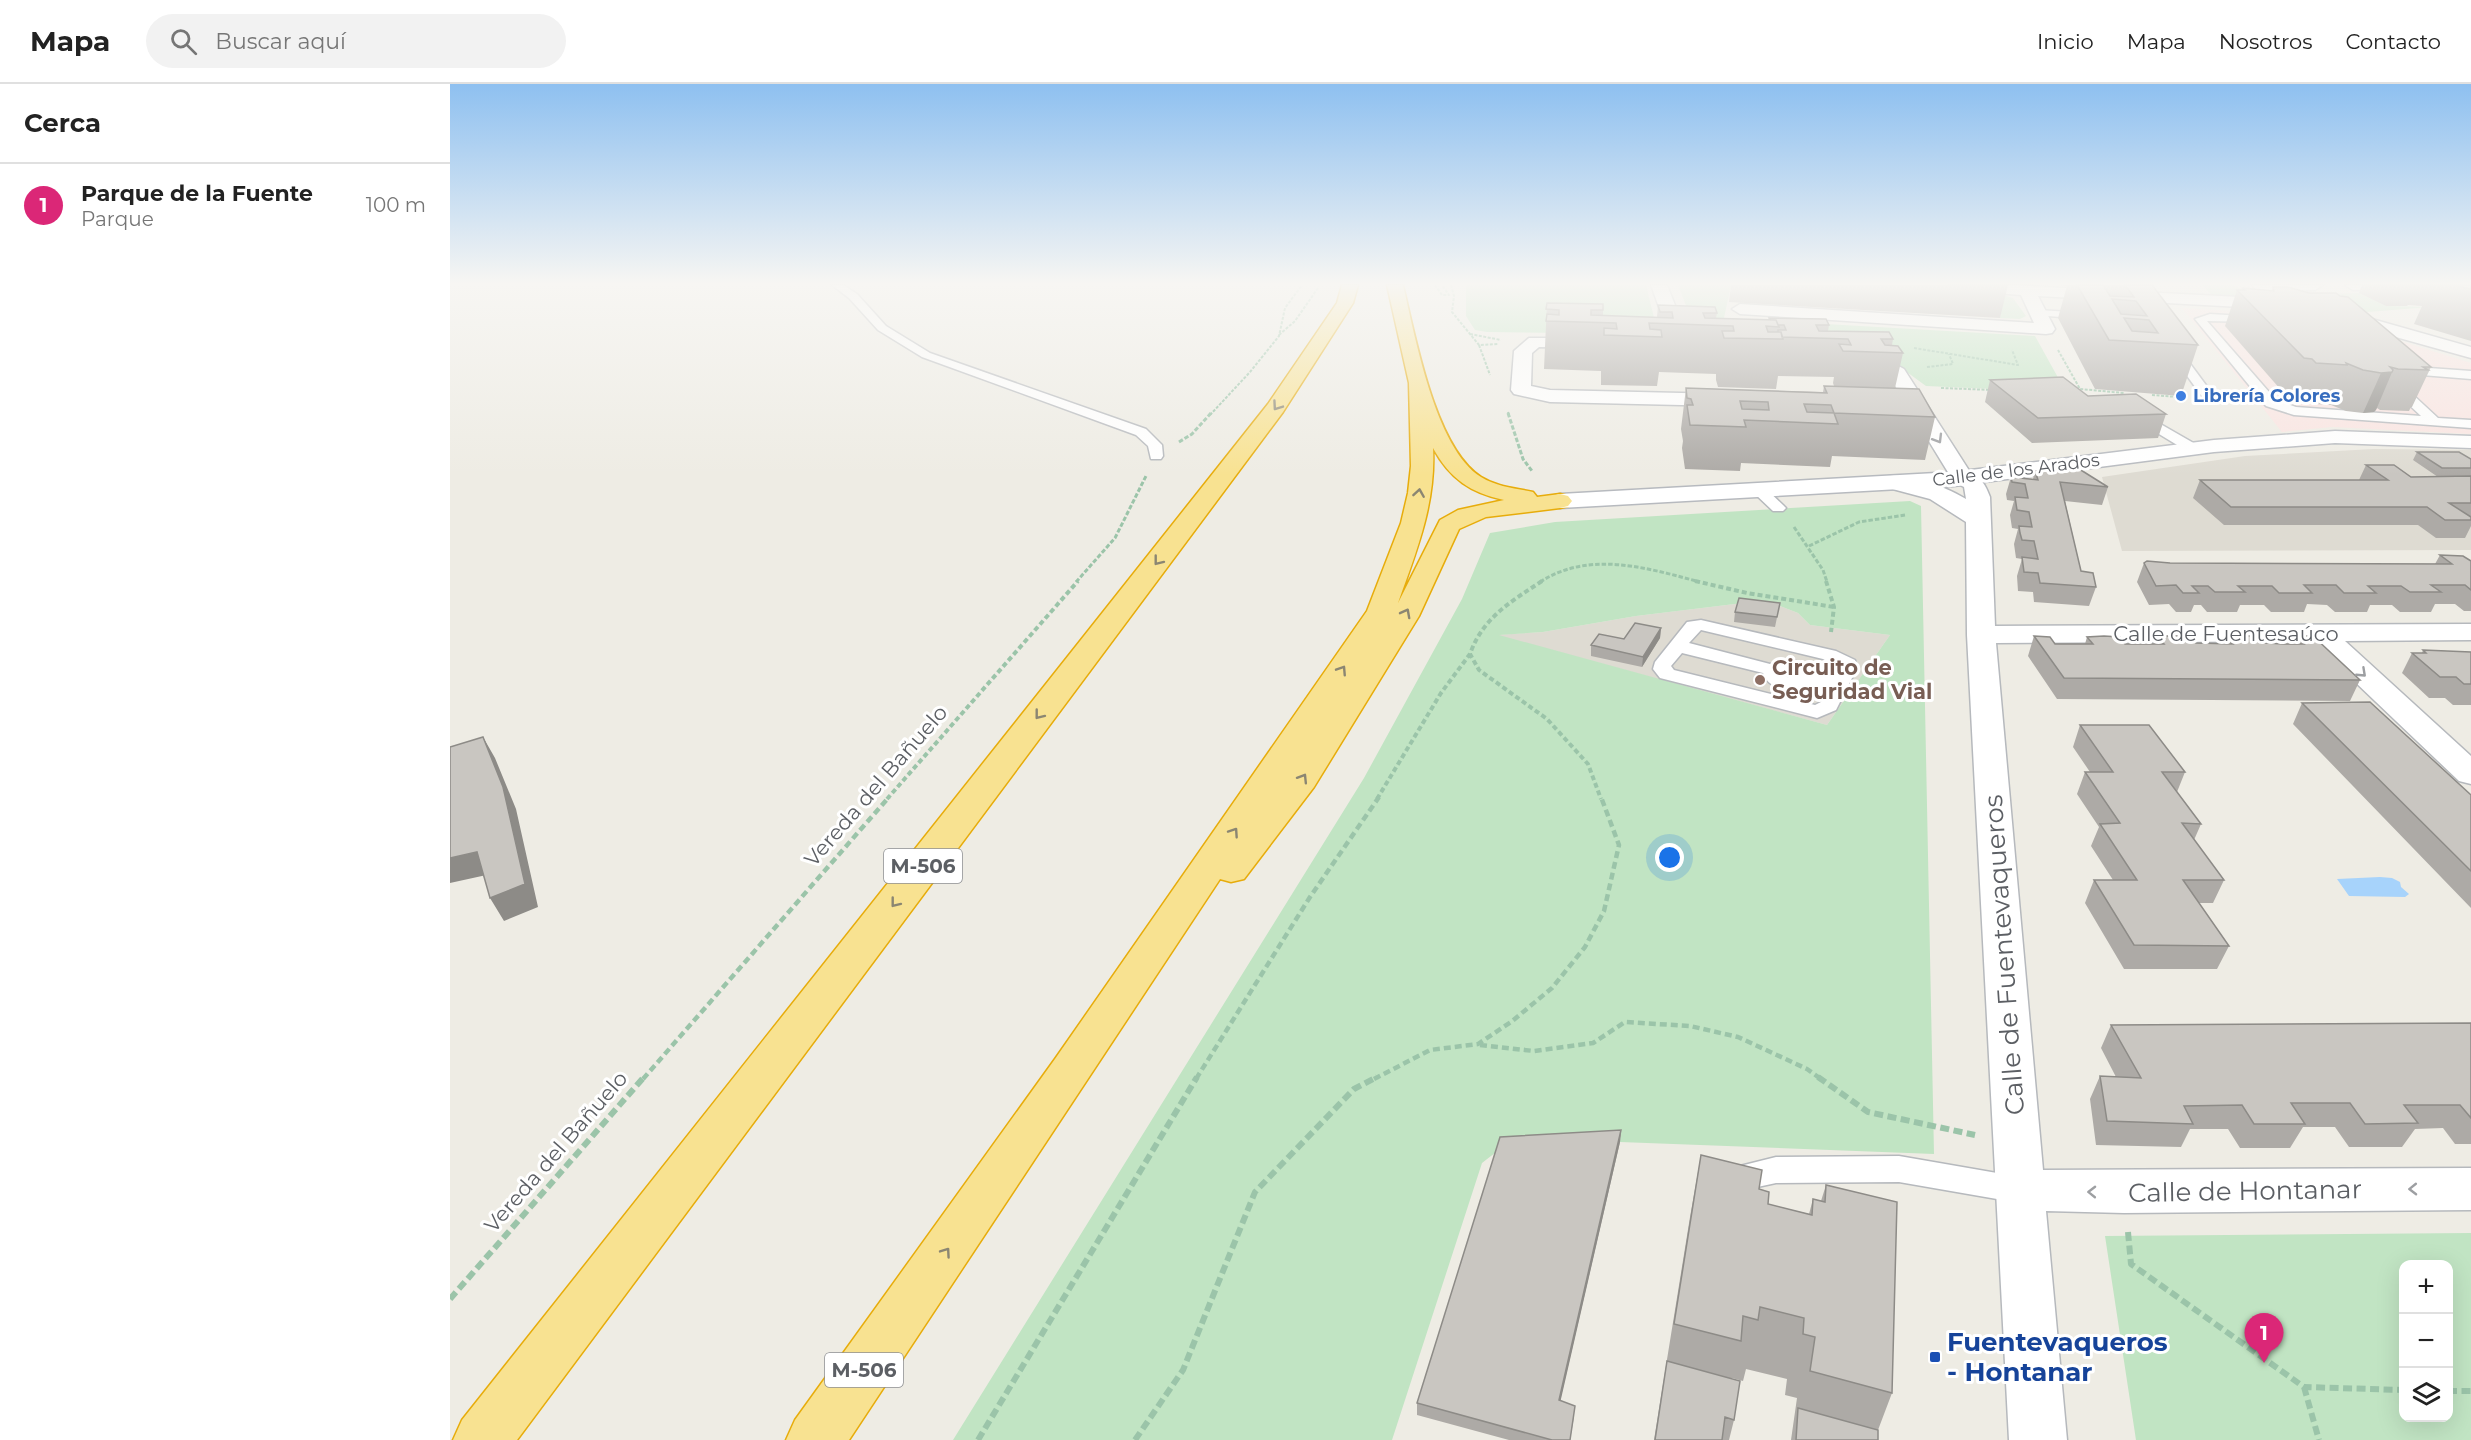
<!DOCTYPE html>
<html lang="es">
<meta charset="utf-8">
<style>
:root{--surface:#fff;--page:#f2f2f2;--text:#222;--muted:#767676;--line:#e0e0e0;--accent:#db2777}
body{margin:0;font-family:Montserrat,sans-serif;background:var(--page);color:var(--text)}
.controls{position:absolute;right:18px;bottom:18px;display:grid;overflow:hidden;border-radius:12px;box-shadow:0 6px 24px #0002}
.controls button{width:54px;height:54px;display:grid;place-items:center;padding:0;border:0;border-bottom:2px solid var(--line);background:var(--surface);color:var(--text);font:30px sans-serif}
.you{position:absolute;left:1220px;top:774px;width:21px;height:21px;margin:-15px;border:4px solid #fff;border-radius:50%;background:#1a73e8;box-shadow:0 0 0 9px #1a73e833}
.badge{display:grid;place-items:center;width:39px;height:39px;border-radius:50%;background:var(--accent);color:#fff;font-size:20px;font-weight:700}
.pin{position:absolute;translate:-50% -50px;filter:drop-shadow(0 2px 3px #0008)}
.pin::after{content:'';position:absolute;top:32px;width:21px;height:18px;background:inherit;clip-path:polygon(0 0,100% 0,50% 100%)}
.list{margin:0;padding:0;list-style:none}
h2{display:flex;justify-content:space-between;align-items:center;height:78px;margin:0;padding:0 24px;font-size:26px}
h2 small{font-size:20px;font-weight:400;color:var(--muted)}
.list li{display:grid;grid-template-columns:39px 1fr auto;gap:18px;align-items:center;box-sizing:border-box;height:84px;padding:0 24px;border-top:2px solid var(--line)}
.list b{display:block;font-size:22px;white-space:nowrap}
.list p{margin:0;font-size:20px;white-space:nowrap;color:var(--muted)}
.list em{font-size:20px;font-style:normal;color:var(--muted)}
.icon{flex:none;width:33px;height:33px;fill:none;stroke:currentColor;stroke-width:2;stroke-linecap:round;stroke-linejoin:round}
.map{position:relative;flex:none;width:2021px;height:1356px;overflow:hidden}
header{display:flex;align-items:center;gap:36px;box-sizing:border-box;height:84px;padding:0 30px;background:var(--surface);border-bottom:2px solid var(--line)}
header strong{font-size:28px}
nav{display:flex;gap:33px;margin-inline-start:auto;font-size:21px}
.search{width:420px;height:54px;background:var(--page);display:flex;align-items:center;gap:15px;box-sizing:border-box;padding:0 21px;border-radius:33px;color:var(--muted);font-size:22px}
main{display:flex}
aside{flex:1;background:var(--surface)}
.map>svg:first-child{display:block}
</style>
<header>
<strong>Mapa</strong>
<div class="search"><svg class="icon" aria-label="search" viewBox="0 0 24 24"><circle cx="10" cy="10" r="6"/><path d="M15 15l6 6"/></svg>Buscar aquí</div>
<nav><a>Inicio</a><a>Mapa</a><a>Nosotros</a><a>Contacto</a></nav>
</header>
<main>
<aside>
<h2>Cerca<small></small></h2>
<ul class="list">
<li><span class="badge">1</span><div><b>Parque de la Fuente</b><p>Parque</p></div><em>100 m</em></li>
</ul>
</aside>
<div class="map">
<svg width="2021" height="1356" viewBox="0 0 2021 1356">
<rect width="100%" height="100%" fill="#eeece4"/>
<path fill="#dedbd2" d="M1924 365 2021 366V466L1672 467 1652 393 1795 372Z
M1293 519 1330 522 1348 529 1360 541 1440 551 1377 641 1046 551 1093 548 1186 532Z"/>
<path fill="#fae4e1" d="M1732 224 1870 232 2021 279V350L1882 343 1832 348Z"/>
<path fill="#c1e4c3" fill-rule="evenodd" d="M1016 201H1196L1208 250 1037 248 1025 246 1016 232Z
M1228 201H1281L1274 234 1585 252 1616 308 1476 302 1450 283 1404 264 1253 254 1240 232Z
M1753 201H1783L1818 217 1763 213Z
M1909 209 1936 222 1980 223 1917 228 1878 210Z
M1553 211 1563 214 1576 232 1570 235 1550 234Z
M1460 417 1471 422 1484 1070 1170 1058 1050 1065 1032 1079 942 1356H503L914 694 1012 515 1040 449 1105 438ZM1293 519 1330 522 1348 529 1360 541 1440 551 1377 641 1049 551 1093 548 1186 532Z
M2021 1149V1356H1686L1655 1152ZM1954 1180H1998V1334H1954Z"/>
<path fill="#a7d3fb" d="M1930 793 1942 794 1950 798 1951 803 1959 810 1955 813 1899 812 1887 795Z"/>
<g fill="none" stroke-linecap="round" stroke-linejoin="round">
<g stroke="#b6b9bd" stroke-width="3">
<path id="lane" d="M382 201H393L407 210 436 242 480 269 696 345 712 361 713 372 711 375H701L698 362 686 351 472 273 428 246 399 214Z
M1588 226 1638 229 1643 232 1638 235 1584 231V227Z
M1760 230 1810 233V237L1806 238 1757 237 1826 316 1846 323 1971 332 1939 302 1937 299 1943 295 1947 296 1988 334 2021 336V344L1844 331 1816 322 1745 235Z
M1723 261 1727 262 1764 312 1766 315 1764 318H1756L1717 264Z
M1951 282 2021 287V295L1947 289V283Z
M1686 326 1747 361 1749 364 1747 367H1737L1681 333 1679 330Z
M1309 402 1314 403 1333 421 1336 424 1333 427H1323L1304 409 1302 406 1304 403Z
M1251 536 1386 567 1405 576 1407 584 1386 626 1367 634 1210 594 1203 585 1205 578 1237 538ZM1251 546 1373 575 1389 584 1383 594 1363 589 1357 581 1342 576 1320 580 1239 559ZM1232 569 1313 589C1321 610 1342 604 1359 601 1364 600 1373 603 1378 605L1371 618 1365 621 1224 586 1221 582ZM1333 588H1340L1346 592 1339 594 1331 590Z
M1449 1072 1570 1093 1581 1097 1585 1106 1581 1115 1570 1119 1449 1098 1326 1099 1289 1107 1278 1103 1274 1094 1278 1085 1326 1073Z"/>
</g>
<g stroke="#b6b9bd" stroke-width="3">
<path id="street" d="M1201 201H1217L1238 254 1299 255 1373 260 1426 270 1454 285 1520 388C1532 395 1535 400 1540 413L1545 542 2021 540V556L1895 557 2021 672V700L2009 697 1862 557 1546 559 1593 1086 2021 1084V1126L1674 1129 1596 1127 1617 1356H1559L1517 551 1516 438 1480 415 1435 403 1432 398 1435 393C1460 387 1495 403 1516 415L1514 403 1504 398 1461 328 1457 326 1100 318 1064 310 1061 306 1064 267 1079 254H1220ZM1089 263 1299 265 1373 270 1413 278 1440 293 1452 314 1100 306 1081 302 1082 269Z
M1499 201H1559L1828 215 1836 220 1828 225 1588 212 1605 245 1602 249 1596 250 1290 230 1282 225 1290 220 1584 239 1571 211 1507 206Z
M1807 201H1873L1865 206 1814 207 1808 205Z
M1895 201H2021V206H1903Z"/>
</g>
<g stroke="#b7babf" stroke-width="3">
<path id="secondary" d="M1802 201H1824L1922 235 2021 263V274L1910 243 1804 204Z
M1885 347 2021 352V364L1885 359 1764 368 1504 402 1110 424 1102 422 1098 417 1102 412 1110 410 1504 388 1764 356Z"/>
</g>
<g stroke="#e7ac0b" stroke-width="3">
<path id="highway" d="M892 201H908L903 219 833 328 67 1356H3L12 1336 818 320 887 219Z
M937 201H953C965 252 985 364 1031 393 1047 403 1065 404 1083 408L1087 413 1110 410 1118 412 1122 417 1118 422 1110 424 1036 433 1009 445 969 532 864 703 794 795 781 798 770 795 399 1356H336L345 1336 605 975 917 527 951 439 958 409 961 382 959 299ZM983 364C1000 395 1021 409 1054 416L1008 426 990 436 948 519C966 468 986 420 983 364Z"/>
</g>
<path stroke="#9bc4a9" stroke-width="2" stroke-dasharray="3 1.5" stroke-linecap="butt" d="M985 201 992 211H999L992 201
M1001 201 1004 212 1002 228 1029 261 1048 260
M1020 250 1051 256
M829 251 845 237 868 204
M1029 261 1040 291
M1464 264 1568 281 1562 266
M1608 266 1630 305 1674 309
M1477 283 1503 280 1499 270
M1491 304 1543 306
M1702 311 1728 313
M1058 328 1059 331
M760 331 800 288 829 252 835 224 852 201"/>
<path stroke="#9bc4a9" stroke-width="3" stroke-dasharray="4.5 2" stroke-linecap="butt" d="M1058 329 1073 375 1082 387
M729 358 742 350 761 329
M1344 443 1373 486 1377 498
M1359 462 1409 438 1455 431
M626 498 665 454 696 392
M1090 498C1140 466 1197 484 1250 498"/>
<path stroke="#9bc4a9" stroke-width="4" stroke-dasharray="5 3" stroke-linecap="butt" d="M1092 497C1062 517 1033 533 1020 570L1029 586 1097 635 1138 680 1151 715
M1245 497 1297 509 1384 523
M1376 497 1384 523 1381 548
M437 715 628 497
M927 715 991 609 1020 570"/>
<path stroke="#9bc4a9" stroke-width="4.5" stroke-dasharray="7 4" stroke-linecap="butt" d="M1030 961 1084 967 1143 959 1175 938 1240 942 1288 953 1357 985 1371 995
M193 995 439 713
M746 995 860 813 929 713
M924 995 980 966 1028 960 1061 938 1102 904 1135 863 1154 827 1169 761 1151 713"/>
<path stroke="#9bc4a9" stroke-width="6" stroke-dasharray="9 4.5" stroke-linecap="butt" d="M1368 993 1418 1028 1525 1051
M1678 1148 1681 1180 1854 1303 1954 1306
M0 1215 194 993
M1854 1303 1869 1356
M1998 1307H2021
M528 1356 747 993
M685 1356 733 1286 805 1108 904 1005 927 993"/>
<use href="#lane" fill="#fff" fill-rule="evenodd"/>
<use href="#street" fill="#fff" fill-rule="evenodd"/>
<use href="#secondary" fill="#fff" fill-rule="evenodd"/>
<use href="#highway" fill="#f8e291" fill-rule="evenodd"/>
</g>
<path fill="#adaaa6" d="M1281 201H1558L1550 234 1279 218Z
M1606 201H1702L1748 261 1731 312 1645 305 1608 234 1617 202Z
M1912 201H2021V257L1964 240 1972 222 1958 221 1957 222H1936L1909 209Z
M1823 203 1859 209 1981 283 1962 323H1961L1959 327 1930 326 1927 324 1924 328 1913 329 1896 327 1881 321 1850 319 1846 315 1838 314 1775 242 1787 206H1791L1792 204 1822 207Z
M1097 219 1153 220V232L1207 233 1208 221 1267 229 1266 234 1319 236V234L1379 241 1378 247 1443 255 1442 261 1453 269 1445 304 1485 333 1475 376 1382 372 1380 383 1291 379 1290 387 1235 385 1232 364 1233 357 1231 345 1236 304 1373 308 1374 302H1384L1383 299 1384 293 1328 292 1326 305 1268 303 1266 296V290L1209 288 1207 302 1151 301V287L1094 285Z
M1540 296 1638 312 1716 330 1708 354 1582 359 1535 318Z
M1967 368 2021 375V442L2015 454H1986L1968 441H1774L1743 414 1750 396H1909L1916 381 1961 393H1988L1963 376Z
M1585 387 1658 403 1652 421 1615 417 1631 487 1646 503 1639 522 1584 518 1583 508 1568 507 1567 492 1572 475 1566 474 1564 460 1568 445 1562 444 1560 431 1564 417 1557 416 1556 410 1561 393 1583 395Z
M1990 471 2021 477V527H2014L2005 520H1985L1981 528H1950L1942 521H1920L1917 528H1885L1877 521 1857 520 1854 528H1821L1814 521H1790L1787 528H1757L1751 521H1744L1741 528H1726L1719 520 1699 521 1687 498 1694 479 1985 480Z
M1330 519 1325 543 1284 538 1285 528Z
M1211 544 1210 554 1192 583 1141 572V561L1174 555Z
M1584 552 1605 560H1635L1637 553 1675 560H1704L1707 552 1746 559 1773 560 1776 552 1815 559 1843 560 1846 552 1910 596 1900 617 1607 615 1578 572Z
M1973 566 2021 568V621H2003L1995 614H1979L1952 589 1962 569H1972Z
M1852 619 2021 711V824L1843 640Z
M1630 641 1735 688 1727 708 1751 740 1744 756 1774 796 1763 819H1749L1779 862 1767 885H1674L1635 819 1644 796H1663L1641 762 1649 743 1627 710 1635 688H1640L1623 663Z
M2021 939V1060H2005L1993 1044 1965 1045 1952 1063H1899L1885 1043H1853L1840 1064H1790L1778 1045H1740L1731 1063 1646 1061 1640 1015 1650 992 1666 993 1651 964 1661 941Z
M1171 1046 1170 1058 1110 1317 1124 1333 1120 1356H1059L967 1331V1319Z
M1251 1071 1309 1105 1318 1120 1359 1130 1363 1115 1371 1117 1376 1101 1442 1309 1428 1346V1356H1341L1347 1314 1335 1311 1337 1295 1296 1285 1293 1297 1282 1294V1295L1284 1336 1279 1356H1204L1240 1133Z"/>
<path fill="#8d8b87" d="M1943 286 1926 326 1924 328 1913 329 1931 289Z
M1211 544 1210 554 1192 583 1193 573Z
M33 653 45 674 66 725 88 823 54 837 40 814Z
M27 768 41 790 0 799V774Z
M1171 1046 1170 1058 1108 1328 1109 1316Z"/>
<path fill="#c9c6c1" stroke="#8d8b87" stroke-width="1.5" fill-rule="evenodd" d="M1627 201H1653L1660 212 1684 213 1675 201H1702L1748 261 1659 256ZM1662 215 1686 217 1697 232 1671 230ZM1674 234 1699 236 1708 249 1682 247Z
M2004 201H2021V205Z
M1823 203H1838L1859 209H1886L1890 212 1898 213 1981 283H1973L1978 286 1948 285 1940 283 1943 286 1942 288 1931 289 1913 286 1896 279 1897 281 1866 279 1862 275 1854 274 1787 206H1795L1792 204 1824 207Z
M1097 219 1153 220V226H1141V231L1223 234 1222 228H1210L1208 221 1265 223 1267 229H1253L1255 234 1326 236 1329 243 1316 242 1318 248H1331L1333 255 1274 254 1272 247H1284L1283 242 1199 239 1200 245 1211 246 1212 253 1154 251V244L1167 245 1166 239 1096 237 1097 230 1109 231V226L1096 225Z
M1319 234 1376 235 1379 241H1366L1369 247 1439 248 1443 255H1431L1435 261 1448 262 1453 269 1393 267 1389 260 1401 261 1398 255 1332 253 1331 248H1328V246H1336L1334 241H1328L1326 236H1320Z
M1613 293 1638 312 1686 310 1716 330 1588 334 1540 296Z
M1374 302 1469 305 1485 333 1384 329 1388 340 1294 336 1296 343 1240 341 1237 321H1243L1241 315 1237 314 1236 304 1377 309ZM1290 317 1318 318 1319 326 1292 325ZM1354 320 1381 321 1384 329 1357 328Z
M1967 368H2009L2021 375V384H1992Z
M1916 381H1944L1961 393 2021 392V419H1999L2021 433V436H1995L1977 423H1781L1750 396H1938Z
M1626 383 1658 403 1610 398 1631 487 1643 489 1646 503 1590 499 1588 489 1574 488 1572 473 1588 475 1584 457 1572 456 1570 449 1569 442 1582 443 1579 428 1567 426 1565 413 1578 414 1575 400 1562 398 1561 393 1588 396 1585 387Z
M1990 471 2013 472 2021 477V506L2015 501H1981L1991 508H1960L1951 502H1918L1926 509H1894L1886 501H1854L1862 509H1829L1822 502H1788L1795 508H1765L1758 502H1742L1749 509H1733L1726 501 1706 502 1694 479 1697 477 1720 479 2002 480Z
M1289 514 1330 519 1327 533 1285 528Z
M1185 539 1211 544 1193 573 1141 561 1149 550 1174 555Z
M1584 552 1600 553 1605 560H1643L1637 553 1654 552 1670 553 1675 560H1714L1707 552H1739L1746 559 1783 560 1776 552H1808L1815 559 1835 560H1854L1846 552H1863L1910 596 1614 594Z
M1973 566 2021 568V600H2014L2006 593H1990L1962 569H1976Z
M1920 618 2021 711V787L1852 619Z
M1630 641H1699L1735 688H1712L1751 740 1732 739 1774 796H1733L1779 862 1684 861 1644 796H1687L1650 740 1670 739 1635 688H1663Z
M33 653 53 703 75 800 40 814 27 768 0 774V663Z
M2021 939V1034L2010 1021H1954L1968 1039 1915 1040 1900 1019H1841L1855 1040H1804L1792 1021 1734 1022 1743 1040 1657 1037 1650 992 1691 994 1661 941Z
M1171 1046 1109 1316 1125 1322 1120 1356H1102L967 1319 1050 1053Z
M1251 1071 1312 1086 1309 1105 1319 1108 1318 1120 1362 1131 1363 1115 1375 1118 1376 1101 1447 1118 1442 1309 1360 1287 1365 1253 1353 1250 1354 1234 1310 1223 1308 1236 1293 1232 1291 1257 1224 1240Z
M1217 1277 1290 1297 1284 1336 1275 1333 1272 1356H1205Z
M1348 1324 1428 1346V1356H1346Z"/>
<defs><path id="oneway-chevron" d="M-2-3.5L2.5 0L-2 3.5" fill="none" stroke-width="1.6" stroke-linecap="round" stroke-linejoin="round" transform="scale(1.5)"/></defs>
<g stroke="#8b8672">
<use href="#oneway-chevron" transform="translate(827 322) rotate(125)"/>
<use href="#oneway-chevron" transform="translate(969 409) rotate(-81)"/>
<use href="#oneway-chevron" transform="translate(708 477) rotate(128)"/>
<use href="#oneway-chevron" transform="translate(956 529) rotate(-62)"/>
<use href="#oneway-chevron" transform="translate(892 586) rotate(-57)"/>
<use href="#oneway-chevron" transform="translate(589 631) rotate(128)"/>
<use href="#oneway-chevron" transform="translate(853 694) rotate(-58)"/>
<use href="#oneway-chevron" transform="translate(784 748) rotate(-56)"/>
<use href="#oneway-chevron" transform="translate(445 819) rotate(128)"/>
<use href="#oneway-chevron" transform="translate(496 1168) rotate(-55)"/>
</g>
<g stroke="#9d9fa2">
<use href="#oneway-chevron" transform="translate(1488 355) rotate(59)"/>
<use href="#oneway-chevron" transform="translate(1912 589) rotate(43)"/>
<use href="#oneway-chevron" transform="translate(1963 1105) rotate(179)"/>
<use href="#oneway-chevron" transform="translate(1642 1108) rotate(-179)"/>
</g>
<linearGradient id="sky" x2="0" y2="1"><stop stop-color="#8ec0f0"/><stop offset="0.51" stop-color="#f7f6f3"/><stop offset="1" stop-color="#f7f6f3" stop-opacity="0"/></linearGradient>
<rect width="2021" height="391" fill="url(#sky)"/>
<circle fill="#3f7fe0" stroke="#fff" stroke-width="2" cx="1731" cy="312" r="6"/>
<circle fill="#8d6e63" stroke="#fff" stroke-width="2" cx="1310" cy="596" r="6"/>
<rect fill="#1a4fb4" stroke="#fff" stroke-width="2" x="1479" y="1267" width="12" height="12" rx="3"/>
<g text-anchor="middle" stroke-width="6" stroke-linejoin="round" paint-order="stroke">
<g font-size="18" font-weight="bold" fill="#366cbe" stroke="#fff" text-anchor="start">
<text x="1743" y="318">Librería Colores</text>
</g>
<g font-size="18" fill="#5c5f64" stroke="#fff">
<text transform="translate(1566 386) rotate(-7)" y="6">Calle de los Arados</text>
</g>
<g fill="#fff" stroke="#8d8f92" stroke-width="1.5">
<rect x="434" y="765" width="78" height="34" rx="4.5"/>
<rect x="375" y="1269" width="78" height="34" rx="4.5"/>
</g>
<g font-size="20" font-weight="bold" fill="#5c5f64">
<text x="473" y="789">M-506</text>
<text x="414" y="1293">M-506</text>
</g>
<g font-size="21" fill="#5c5f64" stroke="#fff">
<text x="1776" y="557">Calle de Fuentesaúco</text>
<text transform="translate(426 702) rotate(-49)" y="7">Vereda del Bañuelo</text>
<text transform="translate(106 1068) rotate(-49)" y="7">Vereda del Bañuelo</text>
</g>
<g font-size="21" font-weight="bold" fill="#785e54" stroke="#fff" text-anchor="start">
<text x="1322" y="591">Circuito de<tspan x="1322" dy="24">Seguridad Vial</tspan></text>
</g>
<g font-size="26" fill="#5c5f64" stroke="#fff">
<text transform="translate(1554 871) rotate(-94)" y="9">Calle de Fuentevaqueros</text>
<text transform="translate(1795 1107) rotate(-1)" y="9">Calle de Hontanar</text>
</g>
<g font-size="26" font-weight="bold" fill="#164399" stroke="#fff" text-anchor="start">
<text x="1497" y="1267">Fuentevaqueros<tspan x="1497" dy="30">- Hontanar</tspan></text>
</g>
</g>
</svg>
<div class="controls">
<button>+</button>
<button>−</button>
<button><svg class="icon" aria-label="layers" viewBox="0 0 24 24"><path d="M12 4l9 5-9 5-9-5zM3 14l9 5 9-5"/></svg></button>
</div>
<div class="you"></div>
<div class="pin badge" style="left:1814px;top:1279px">1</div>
</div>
</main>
